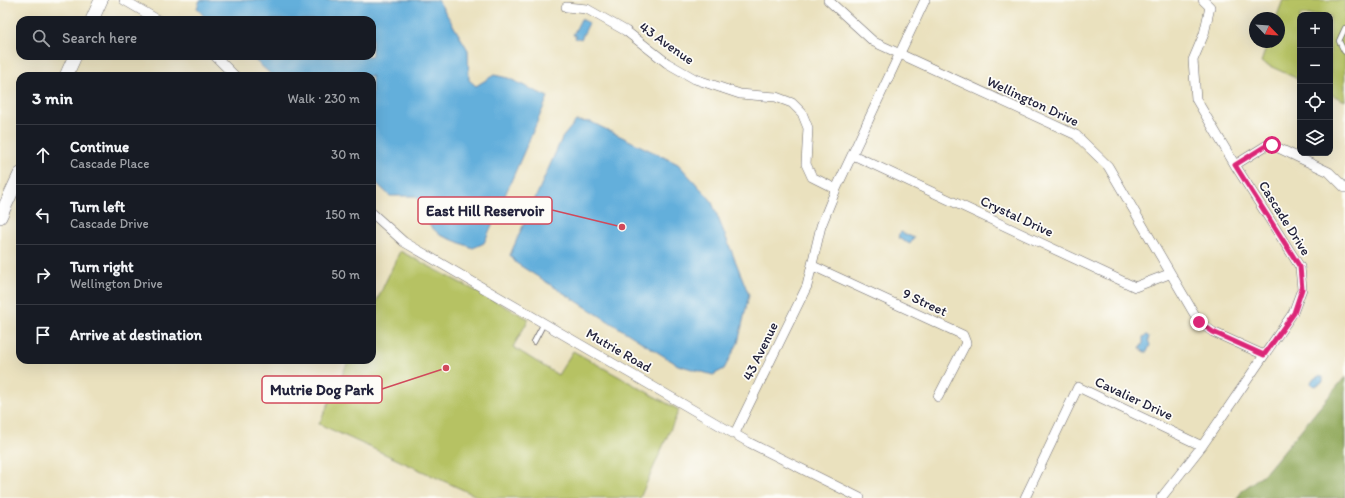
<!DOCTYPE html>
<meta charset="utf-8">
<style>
:root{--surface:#171b24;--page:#242831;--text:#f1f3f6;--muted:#9ea1a6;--line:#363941}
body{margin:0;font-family:Itim,sans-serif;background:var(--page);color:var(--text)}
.controls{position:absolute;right:12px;top:12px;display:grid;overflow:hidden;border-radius:8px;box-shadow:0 4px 16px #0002}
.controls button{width:36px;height:36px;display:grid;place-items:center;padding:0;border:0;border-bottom:1px solid var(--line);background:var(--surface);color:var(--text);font:20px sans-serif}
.compass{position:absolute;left:1249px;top:12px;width:36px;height:36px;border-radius:50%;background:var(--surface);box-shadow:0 4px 16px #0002;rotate:115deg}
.stop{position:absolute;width:12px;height:12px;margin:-9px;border:3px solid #db2777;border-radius:50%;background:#fff}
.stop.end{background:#db2777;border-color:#fff;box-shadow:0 1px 4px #0008}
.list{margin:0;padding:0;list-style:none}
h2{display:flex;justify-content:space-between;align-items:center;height:52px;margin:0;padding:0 16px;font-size:17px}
h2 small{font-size:13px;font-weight:400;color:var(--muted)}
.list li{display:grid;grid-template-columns:26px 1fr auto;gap:12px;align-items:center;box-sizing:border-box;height:60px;padding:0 16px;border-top:1px solid var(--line)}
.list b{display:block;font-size:15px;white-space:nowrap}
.list p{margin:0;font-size:13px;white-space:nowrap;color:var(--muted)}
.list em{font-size:13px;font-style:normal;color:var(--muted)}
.icon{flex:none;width:22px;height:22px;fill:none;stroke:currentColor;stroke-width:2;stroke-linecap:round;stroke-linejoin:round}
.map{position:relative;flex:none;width:1345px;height:498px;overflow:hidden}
.search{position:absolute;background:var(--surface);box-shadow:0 4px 16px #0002;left:16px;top:16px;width:360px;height:44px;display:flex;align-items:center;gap:10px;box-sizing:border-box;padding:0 14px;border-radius:12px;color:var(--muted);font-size:15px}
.panel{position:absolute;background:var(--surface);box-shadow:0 4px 16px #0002;left:16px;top:72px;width:360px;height:292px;border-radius:12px}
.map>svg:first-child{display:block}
</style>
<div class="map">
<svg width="1345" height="498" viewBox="0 0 1345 498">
<rect width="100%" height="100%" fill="#fdfcf7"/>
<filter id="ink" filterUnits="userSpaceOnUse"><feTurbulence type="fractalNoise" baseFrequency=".025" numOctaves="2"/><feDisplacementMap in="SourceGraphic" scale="8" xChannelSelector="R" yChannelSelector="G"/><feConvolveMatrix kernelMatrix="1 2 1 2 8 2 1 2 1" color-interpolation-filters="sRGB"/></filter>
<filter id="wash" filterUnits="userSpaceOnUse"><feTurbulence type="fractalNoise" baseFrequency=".012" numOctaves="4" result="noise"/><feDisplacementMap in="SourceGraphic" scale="16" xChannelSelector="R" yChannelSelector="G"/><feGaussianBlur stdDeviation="0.9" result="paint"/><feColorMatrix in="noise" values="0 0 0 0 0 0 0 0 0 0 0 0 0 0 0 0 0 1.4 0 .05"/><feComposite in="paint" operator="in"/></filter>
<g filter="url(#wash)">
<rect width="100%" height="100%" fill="#eae1be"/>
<path fill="#b6c264" stroke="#6c7250" d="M1283 0H1345V101L1330 94V15H1300V80L1261 62 1268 42H1279V18H1276Z
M400 251 529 319 513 347 558 375 573 351 679 410 640 498H481L319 424 349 360H372V311Z"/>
<path fill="#90a85a" stroke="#59654a" d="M1345 377V498H1237L1243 490 1266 472Z"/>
<path fill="#63afdb" stroke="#42688b" d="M200 0H438L468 50 469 80 476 86 494 75 508 78 548 97 484 243 473 248 440 235 425 221 424 206 416 196H390L372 179V76H273L250 56H372V20H207L197 8Z
M581 19 589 23 581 39 578 38 577 39 575 38 576 36 573 35Z
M576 121 591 122 678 164 711 200 749 295 738 343 724 369 713 375 678 365 516 263 510 255 562 138Z
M901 232 914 238 910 244 898 238 899 236 898 235Z
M1147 335 1149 337 1148 340 1150 345 1147 352H1144L1140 348 1143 343V337Z
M1319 376 1323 377V382L1315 386 1312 385 1311 383 1312 380Z"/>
</g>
<g filter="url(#ink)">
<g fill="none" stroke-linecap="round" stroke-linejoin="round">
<g stroke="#686569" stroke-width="6">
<path id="lane" d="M1345 28 1339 41 1344 51 1345 52
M534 342 544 323"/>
</g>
<g stroke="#686569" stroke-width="10">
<path id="street" d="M124 0 158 20
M828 0 874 42 1076 135 1108 166 1199 322 1213 332 1264 355
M566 7 587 9 626 31 667 63 695 79 740 94 776 97 792 103 802 113 808 128 806 164 812 177 836 189
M215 56 235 76
M853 155 1135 287 1169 274
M1235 165 1267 145H1272L1329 172 1345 188
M372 213 404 242 750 443 860 498
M813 266 963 335 966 343 938 397
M735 433 807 286 821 226 836 189 925 0
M1025 498 1078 387 1202 446
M1161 498 1202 446 1293 313 1302 289 1300 267 1235 165 1196 99 1193 60 1204 34 1210 7 1203 0"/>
</g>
<g stroke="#686569" stroke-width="14">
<path id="secondary" d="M92 20 101 0
M66 76 75 56
M0 217 20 174"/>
</g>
<use href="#lane" stroke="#fff" stroke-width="4.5"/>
<use href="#street" stroke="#fff" stroke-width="9"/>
<use href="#secondary" stroke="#fff" stroke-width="13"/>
</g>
</g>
<g fill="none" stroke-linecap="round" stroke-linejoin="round" filter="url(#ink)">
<path stroke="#db2777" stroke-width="5" d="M1199 322 1213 332 1264 355 1294 313 1302 289 1300 267 1235 165 1267 145H1272"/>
</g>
<g text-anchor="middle" stroke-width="3.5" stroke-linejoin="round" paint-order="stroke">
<g font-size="14" fill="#22223b" stroke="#fdfcf7">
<text transform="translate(667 43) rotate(35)" y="5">43 Avenue</text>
<text transform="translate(1033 101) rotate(25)" y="5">Wellington Drive</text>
<text transform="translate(1017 216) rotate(25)" y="5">Crystal Drive</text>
<text transform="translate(1285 218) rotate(58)" y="5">Cascade Drive</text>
<text transform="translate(925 302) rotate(25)" y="5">9 Street</text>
<text transform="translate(619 350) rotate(30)" y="5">Mutrie Road</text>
<text transform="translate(760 351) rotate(-64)" y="5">43 Avenue</text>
<text transform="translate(1134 398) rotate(25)" y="5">Cavalier Drive</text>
</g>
</g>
<path fill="none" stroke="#d1495b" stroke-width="1.5" d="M622 227L552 210M446 368L382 389"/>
<g fill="#d1495b" stroke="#fdfcf7" stroke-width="1.5">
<circle cx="622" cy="227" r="4"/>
<circle cx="446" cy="368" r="4"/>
</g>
<g fill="#fdfcf7" stroke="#d1495b" stroke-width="1.5">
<rect x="418" y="197" width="134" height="27" rx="4"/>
<rect x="262" y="376" width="120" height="27" rx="4"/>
</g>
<g font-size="15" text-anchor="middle" font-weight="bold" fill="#22223b">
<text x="485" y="216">East Hill Reservoir</text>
<text x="322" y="395">Mutrie Dog Park</text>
</g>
</svg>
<div class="controls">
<button>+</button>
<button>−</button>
<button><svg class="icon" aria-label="locate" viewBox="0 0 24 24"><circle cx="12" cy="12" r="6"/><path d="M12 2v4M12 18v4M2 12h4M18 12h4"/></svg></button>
<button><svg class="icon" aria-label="layers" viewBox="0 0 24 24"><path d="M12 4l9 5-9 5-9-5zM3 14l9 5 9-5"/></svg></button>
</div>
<svg class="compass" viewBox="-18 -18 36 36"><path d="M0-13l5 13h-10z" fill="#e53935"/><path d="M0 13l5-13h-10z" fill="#9ea1a6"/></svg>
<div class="stop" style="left:1272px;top:145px"></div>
<div class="stop end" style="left:1199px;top:322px"></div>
<div class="search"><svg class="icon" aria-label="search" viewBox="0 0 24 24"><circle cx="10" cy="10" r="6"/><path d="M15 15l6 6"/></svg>Search here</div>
<section class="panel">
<h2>3 min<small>Walk · 230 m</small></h2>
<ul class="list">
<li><svg class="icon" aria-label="ahead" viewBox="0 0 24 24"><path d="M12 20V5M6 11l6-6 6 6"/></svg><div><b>Continue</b><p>Cascade Place</p></div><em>30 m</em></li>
<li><svg class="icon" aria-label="left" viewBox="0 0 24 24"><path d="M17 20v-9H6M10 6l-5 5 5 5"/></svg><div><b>Turn left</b><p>Cascade Drive</p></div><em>150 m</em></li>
<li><svg class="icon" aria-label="right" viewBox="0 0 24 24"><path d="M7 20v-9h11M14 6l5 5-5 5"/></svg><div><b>Turn right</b><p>Wellington Drive</p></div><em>50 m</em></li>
<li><svg class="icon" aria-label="arrive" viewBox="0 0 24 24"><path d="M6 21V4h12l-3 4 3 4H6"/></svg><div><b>Arrive at destination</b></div></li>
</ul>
</section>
</div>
